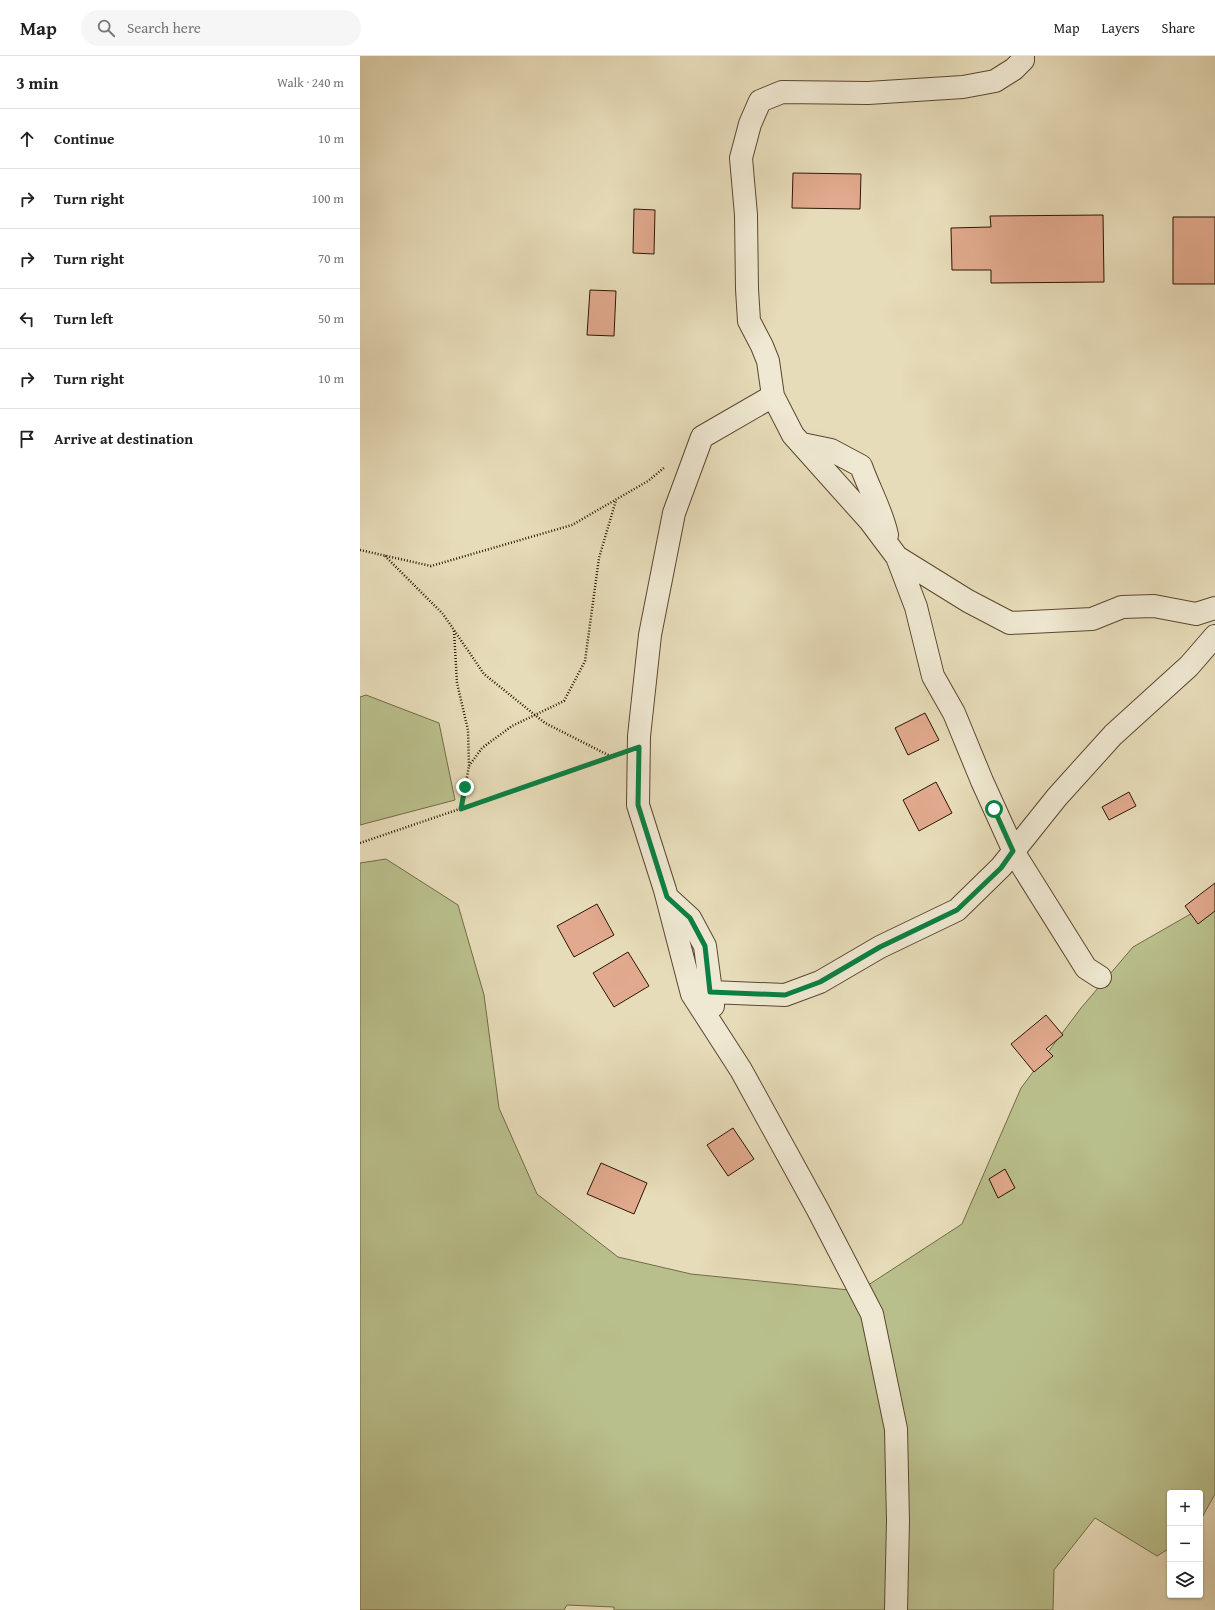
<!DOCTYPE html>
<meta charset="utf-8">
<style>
:root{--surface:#fff;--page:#f6f6f6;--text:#222;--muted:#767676;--line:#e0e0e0}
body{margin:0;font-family:"Gentium Book Plus",serif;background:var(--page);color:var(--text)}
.controls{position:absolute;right:12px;bottom:12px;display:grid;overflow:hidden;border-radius:4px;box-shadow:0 1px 3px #0004}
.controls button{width:36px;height:36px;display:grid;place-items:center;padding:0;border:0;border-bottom:1px solid var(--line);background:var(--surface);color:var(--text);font:20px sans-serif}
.stop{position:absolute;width:12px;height:12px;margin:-9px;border:3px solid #0b8043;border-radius:50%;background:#fff}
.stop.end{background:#0b8043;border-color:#fff;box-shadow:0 1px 4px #0008}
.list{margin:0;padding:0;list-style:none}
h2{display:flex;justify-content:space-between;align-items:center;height:52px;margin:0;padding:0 16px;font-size:17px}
h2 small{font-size:13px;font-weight:400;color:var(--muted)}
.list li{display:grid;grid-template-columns:26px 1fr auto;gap:12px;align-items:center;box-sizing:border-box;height:60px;padding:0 16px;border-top:1px solid var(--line)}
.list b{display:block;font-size:15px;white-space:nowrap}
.list em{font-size:13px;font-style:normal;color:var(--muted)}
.icon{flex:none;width:22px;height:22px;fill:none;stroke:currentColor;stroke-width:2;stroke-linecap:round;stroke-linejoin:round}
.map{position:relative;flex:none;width:855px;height:1554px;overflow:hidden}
header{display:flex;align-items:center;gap:24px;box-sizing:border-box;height:56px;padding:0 20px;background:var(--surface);border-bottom:1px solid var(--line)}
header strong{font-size:19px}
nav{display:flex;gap:22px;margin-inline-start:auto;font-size:14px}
.search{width:280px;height:36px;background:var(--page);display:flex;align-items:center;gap:10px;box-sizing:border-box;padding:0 14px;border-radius:22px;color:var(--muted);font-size:15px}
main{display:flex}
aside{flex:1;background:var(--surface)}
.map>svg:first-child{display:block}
</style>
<header>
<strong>Map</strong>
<div class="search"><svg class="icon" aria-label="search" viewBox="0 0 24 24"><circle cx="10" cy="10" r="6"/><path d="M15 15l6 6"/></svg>Search here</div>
<nav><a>Map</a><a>Layers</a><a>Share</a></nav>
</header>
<main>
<aside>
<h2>3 min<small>Walk · 240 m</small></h2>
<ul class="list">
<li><svg class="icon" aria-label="ahead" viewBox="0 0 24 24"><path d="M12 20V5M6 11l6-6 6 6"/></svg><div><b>Continue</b></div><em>10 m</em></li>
<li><svg class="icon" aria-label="right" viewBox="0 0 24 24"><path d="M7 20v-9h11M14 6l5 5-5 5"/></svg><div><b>Turn right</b></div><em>100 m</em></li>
<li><svg class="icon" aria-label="right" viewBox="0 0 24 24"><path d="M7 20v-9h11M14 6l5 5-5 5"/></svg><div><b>Turn right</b></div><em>70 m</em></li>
<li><svg class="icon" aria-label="left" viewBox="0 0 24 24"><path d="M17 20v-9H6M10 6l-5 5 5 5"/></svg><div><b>Turn left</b></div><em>50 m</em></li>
<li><svg class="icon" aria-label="right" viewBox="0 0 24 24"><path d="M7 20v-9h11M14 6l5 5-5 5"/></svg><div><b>Turn right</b></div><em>10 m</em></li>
<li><svg class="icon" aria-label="arrive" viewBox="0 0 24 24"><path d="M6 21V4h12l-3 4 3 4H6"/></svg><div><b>Arrive at destination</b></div></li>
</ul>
</aside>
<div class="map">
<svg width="855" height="1554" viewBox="0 0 855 1554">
<rect width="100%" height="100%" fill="#e7dcb9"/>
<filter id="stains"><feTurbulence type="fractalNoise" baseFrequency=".005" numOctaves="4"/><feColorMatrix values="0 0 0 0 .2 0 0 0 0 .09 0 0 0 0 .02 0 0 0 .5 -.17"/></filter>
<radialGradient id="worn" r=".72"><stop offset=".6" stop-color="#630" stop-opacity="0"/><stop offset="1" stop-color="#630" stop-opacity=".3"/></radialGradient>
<path fill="#b9bf8c" stroke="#736a48" d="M6 639 79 667 95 744 0 769V641Z
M26 803 98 849 124 939 139 1052 177 1138 258 1201 331 1218 499 1235 602 1168 661 1032 721 952 773 891 855 844V1438L840 1465V1437H810V1492L797 1500 735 1462 694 1514 693 1554H254V1551L207 1549 204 1554H0V807Z"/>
<path fill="#e1a98d" stroke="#2d1503" d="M433 117 501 118 500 153 432 152Z
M274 153 295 154 294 198 273 197Z
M743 159 744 226 631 227V214H592L591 172 631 171 630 160Z
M813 161H855V228H813Z
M230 234 256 235 254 280 227 279Z
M565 657 579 684 548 699 535 672Z
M576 726 592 757 559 775 543 744Z
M769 736 776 750 749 764 742 751Z
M855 827V855L838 868 825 850Z
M237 848 254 879 214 901 197 870Z
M268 896 289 930 254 951 233 917Z
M686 959 703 979 686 993 693 1000 674 1016 651 988Z
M373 1072 394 1103 368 1120 347 1089Z
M241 1107 287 1127 274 1158 227 1138Z
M645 1113 655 1132 638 1142 629 1123Z"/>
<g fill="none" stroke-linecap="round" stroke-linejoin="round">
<g stroke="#5c4730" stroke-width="24">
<path id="minor" d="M663 0V4L654 13 635 25 603 31 508 37 422 36 400 45 390 68 381 102 386 159 387 233 389 265 402 290 408 305 413 340 433 379 510 465 537 501 556 551 573 620 594 657 622 725 656 800 726 912 740 921
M413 340 342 381 314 457 290 579 279 680 278 749 305 834 332 938 381 1014 458 1154 512 1258 536 1373 538 1465 536 1554
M442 388 471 394 501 410C509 433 522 455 527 479
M537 501 608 545 650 567 732 563 762 551 794 550 836 558 855 552
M307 841 330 862 345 890 353 950
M351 936 425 939 460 926 520 891 597 854 641 811 697 741 753 679 829 610 855 580"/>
</g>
<path stroke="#2d1503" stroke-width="2.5" stroke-dasharray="1 2" stroke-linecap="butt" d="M0 494 71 510 212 469 288 425 305 411
M25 500 83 558 124 618 185 667 252 701
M94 575 97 627 108 674 109 710 101 753
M109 710 122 692 152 670 204 645 225 605 239 502 256 444
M0 787 252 701"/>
<use href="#minor" stroke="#efe8d2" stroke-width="22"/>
</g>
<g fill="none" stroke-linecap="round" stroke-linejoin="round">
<path stroke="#0b8043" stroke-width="5" d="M105 731 101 753 279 691 278 749 307 841 330 862 345 890 350 936 425 939 460 926 520 891 597 854 641 812 653 795 634 753"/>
</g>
<rect width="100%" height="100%" filter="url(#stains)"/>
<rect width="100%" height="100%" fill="url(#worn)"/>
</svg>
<div class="controls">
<button>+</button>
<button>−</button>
<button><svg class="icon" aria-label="layers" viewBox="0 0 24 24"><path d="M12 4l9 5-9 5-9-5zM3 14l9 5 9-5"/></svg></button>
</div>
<div class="stop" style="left:634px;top:753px"></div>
<div class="stop end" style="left:105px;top:731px"></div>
</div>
</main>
